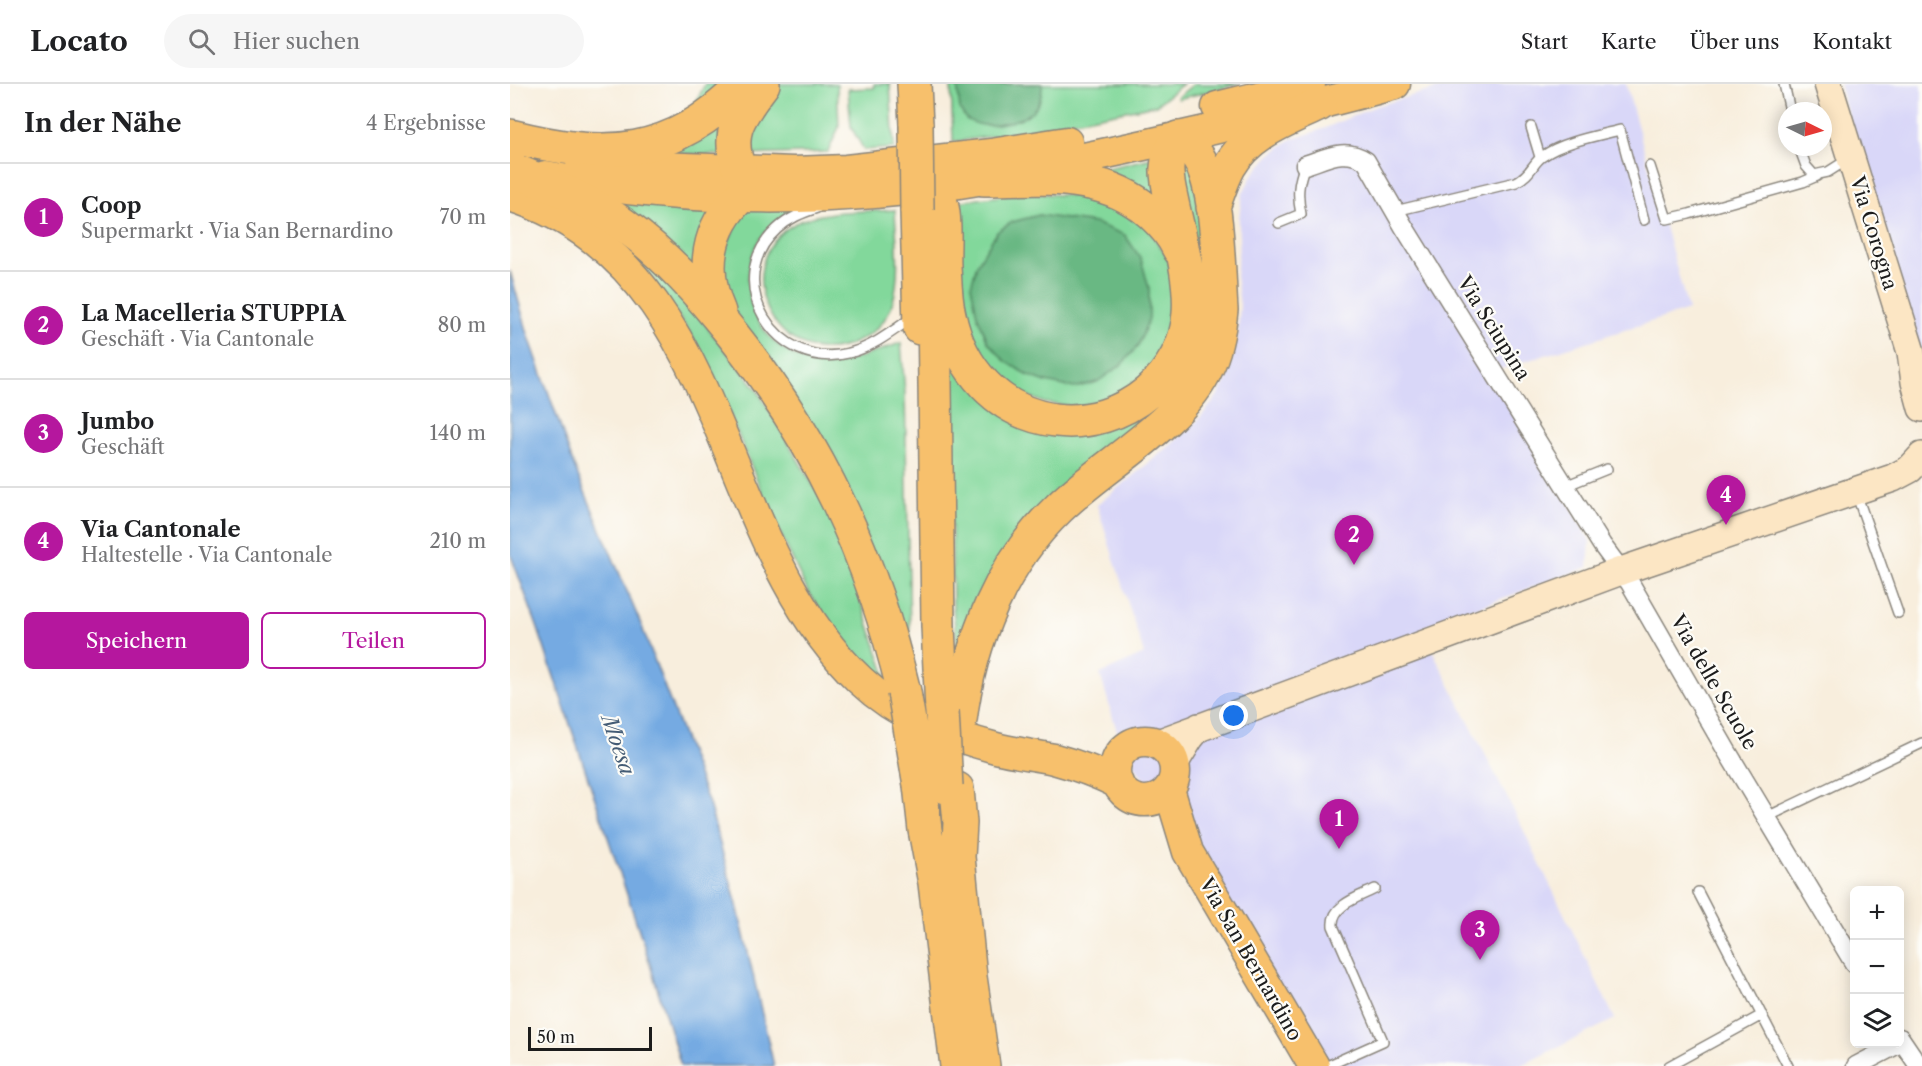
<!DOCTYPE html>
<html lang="de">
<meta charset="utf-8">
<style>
:root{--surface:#fff;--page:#f6f6f6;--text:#202124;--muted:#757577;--line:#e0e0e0;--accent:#b5179e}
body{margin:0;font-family:"Libre Caslon Text",serif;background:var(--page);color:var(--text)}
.controls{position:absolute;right:18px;bottom:18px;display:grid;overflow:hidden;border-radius:9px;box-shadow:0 3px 15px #0003}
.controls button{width:54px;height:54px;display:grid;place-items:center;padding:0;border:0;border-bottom:2px solid var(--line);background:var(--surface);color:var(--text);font:30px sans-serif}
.compass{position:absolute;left:1268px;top:18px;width:54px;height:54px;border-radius:50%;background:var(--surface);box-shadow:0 3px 15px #0003;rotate:95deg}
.scale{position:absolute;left:18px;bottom:15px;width:124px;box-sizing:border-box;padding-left:6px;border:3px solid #1c1c1c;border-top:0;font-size:16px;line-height:21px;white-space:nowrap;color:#1c1c1c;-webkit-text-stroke:4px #fdfcf7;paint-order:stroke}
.you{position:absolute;left:724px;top:632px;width:21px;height:21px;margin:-15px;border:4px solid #fff;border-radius:50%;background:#1a73e8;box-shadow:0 0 0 9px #1a73e833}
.badge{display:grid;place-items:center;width:39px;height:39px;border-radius:50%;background:var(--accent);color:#fff;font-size:20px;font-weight:700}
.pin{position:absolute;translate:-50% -50px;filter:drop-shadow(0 2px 3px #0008)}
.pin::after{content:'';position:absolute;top:32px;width:21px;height:18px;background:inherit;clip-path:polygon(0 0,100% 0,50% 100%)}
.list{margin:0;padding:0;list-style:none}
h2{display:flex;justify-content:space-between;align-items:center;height:78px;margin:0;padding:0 24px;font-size:26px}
h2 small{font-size:20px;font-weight:400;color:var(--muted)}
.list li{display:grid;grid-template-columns:39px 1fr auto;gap:18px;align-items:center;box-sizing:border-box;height:108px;padding:0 24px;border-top:2px solid var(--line)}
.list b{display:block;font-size:22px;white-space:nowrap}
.list p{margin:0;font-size:20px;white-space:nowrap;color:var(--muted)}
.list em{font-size:20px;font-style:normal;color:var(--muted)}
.actions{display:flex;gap:12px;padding:18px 24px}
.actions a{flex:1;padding:14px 0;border:2px solid var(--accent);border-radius:9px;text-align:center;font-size:21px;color:var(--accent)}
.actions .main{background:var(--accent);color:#fff}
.icon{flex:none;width:33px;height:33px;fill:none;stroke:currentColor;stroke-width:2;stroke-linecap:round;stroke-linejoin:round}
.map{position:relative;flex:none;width:1412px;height:982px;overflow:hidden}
header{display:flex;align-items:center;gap:36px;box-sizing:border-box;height:84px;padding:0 30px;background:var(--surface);border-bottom:2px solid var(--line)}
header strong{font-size:28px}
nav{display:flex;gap:33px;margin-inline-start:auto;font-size:21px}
.search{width:420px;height:54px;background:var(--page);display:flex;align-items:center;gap:15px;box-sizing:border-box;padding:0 21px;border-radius:33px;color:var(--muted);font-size:22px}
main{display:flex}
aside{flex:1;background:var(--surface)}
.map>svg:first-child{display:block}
</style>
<header>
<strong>Locato</strong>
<div class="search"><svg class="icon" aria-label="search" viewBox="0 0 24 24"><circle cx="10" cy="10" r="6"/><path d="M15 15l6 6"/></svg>Hier suchen</div>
<nav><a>Start</a><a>Karte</a><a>Über uns</a><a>Kontakt</a></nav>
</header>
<main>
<aside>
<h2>In der Nähe<small>4 Ergebnisse</small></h2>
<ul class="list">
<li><span class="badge">1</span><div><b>Coop</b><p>Supermarkt · Via San Bernardino</p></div><em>70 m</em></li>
<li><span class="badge">2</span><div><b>La Macelleria STUPPIA</b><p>Geschäft · Via Cantonale</p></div><em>80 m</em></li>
<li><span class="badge">3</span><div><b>Jumbo</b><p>Geschäft</p></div><em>140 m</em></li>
<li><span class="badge">4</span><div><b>Via Cantonale</b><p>Haltestelle · Via Cantonale</p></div><em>210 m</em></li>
</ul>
<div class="actions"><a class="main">Speichern</a><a>Teilen</a></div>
</aside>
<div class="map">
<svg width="1412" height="982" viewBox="0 0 1412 982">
<rect width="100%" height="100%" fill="#fdfcf7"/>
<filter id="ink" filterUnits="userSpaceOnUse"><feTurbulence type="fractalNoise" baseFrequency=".0167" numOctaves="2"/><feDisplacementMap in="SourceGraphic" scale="12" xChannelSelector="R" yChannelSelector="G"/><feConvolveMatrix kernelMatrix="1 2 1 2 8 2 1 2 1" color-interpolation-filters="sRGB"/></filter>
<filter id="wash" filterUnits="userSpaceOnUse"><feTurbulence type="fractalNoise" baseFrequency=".008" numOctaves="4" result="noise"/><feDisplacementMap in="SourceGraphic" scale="24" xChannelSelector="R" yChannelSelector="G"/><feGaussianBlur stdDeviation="1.35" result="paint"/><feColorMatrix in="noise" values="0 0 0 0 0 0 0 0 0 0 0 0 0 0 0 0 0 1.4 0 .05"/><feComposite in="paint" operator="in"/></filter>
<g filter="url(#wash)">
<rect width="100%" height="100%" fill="#f8eedd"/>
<path fill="#d9d7f8" d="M943 0H1116L1178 226 984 287 1080 457 1078 483 911 544 1013 745 1105 935 1010 982H804L609 654 590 590 634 570 587 421 662 360 687 337 704 317 718 294 728 250 730 221 726 192 729 161V135L732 110 743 90 759 72 780 56 813 45 866 22Z
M1329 0H1412V285Z"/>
<path fill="#82d89b" stroke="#4f7a5c" stroke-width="1.5" d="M195 0H223L179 32Z
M261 0H327L329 43 318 68 237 71 230 57Z
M364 0H380L384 64 354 66 341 43 338 5 364 4Z
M441 0H673L646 21 514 47 443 58Z
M684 0H730L668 15 667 13Z
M211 32 212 71 149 69Z
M647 73 656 131 584 87Z
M681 76 699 186 678 298 597 370 448 571 443 523 439 269 534 341 667 286 663 85Z
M515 109 587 113 638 144 657 173 666 203 659 254 645 281 613 309 569 323 535 319 497 303 472 276 450 223 445 118Z
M83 110 211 122 191 200Z
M234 122 284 125C271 133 259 142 250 155 219 205 252 273 311 279 338 281 366 267 391 259L395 309 401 595 223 232 207 184Z
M385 126C386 155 391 189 383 217 378 235 365 249 348 257 270 297 210 180 286 139 312 125 356 128 385 126Z
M101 143 169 208 246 304 324 437 379 601 348 577 298 508 263 434 215 319 181 251 142 193 100 153Z"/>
<path fill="#69b883" stroke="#426a50" stroke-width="1.5" d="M447 0H532C533 26 516 36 493 39 487 40 480 42 474 41 467 41 461 37 456 35L450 25Z
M529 131 585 139 615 151 631 175 639 204V234L628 262 611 281 587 298 564 304 536 298 517 291 494 276 478 258 467 231 461 202 467 180 487 148 502 138Z"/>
<path fill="#75aae2" stroke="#48637f" stroke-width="1.5" d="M0 187 18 250 64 382 130 538 199 720 227 821 264 982H171L135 864 27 542 0 469Z"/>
</g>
<g filter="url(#ink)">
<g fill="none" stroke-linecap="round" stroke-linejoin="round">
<g stroke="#8a857c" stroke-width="12">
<path id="lane" d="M1274 0 1280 27
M1021 43 1030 73
M1289 63 1296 82 1304 91 1318 88 1329 81
M1140 82 1157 135 1179 130 1293 98 1307 92
M307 124C292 129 279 134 267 145 210 197 266 288 339 269 363 263 383 247 403 233
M885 127 1006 98C1022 90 1022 79 1033 72 1053 58 1086 52 1110 46L1134 136
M769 139 791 130C787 111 788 99 795 81
M1055 402 1097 385
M1346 409 1388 529
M1257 733 1412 659
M1188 808 1278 982
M817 982 873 957 823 842C821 821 849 813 865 805
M1159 982 1252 931"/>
</g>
<g stroke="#8a857c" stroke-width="21">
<path id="street" d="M795 81C817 74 835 63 856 77L894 143 1055 402 1092 461 1120 499 1218 669 1344 879
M1390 954 1409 982
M1346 982 1392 958"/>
</g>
<g stroke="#8a857c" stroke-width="30">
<path id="secondary" d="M1318 0 1401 268 1405 298 1412 324
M648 659 1111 487 1383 394 1400 385 1412 372
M664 680 680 654 689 643"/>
</g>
<g stroke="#8a857c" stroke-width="33">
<path id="primary" d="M707 23 800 0
M71 77 148 83 284 88 336 86 481 70 557 58
M35 92C178 120 330 120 474 95 495 92 515 86 536 82 582 72 628 63 673 52 744 36 815 19 885 0
M0 112C222 182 201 455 350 596 388 632 437 651 486 664 505 669 525 671 544 675 566 681 588 689 608 699
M605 687a30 30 0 1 1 60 0a30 30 0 1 1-60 0Z
M659 705 678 768 804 982"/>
</g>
<g stroke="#8a857c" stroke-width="36">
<path id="highway" d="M404 0 406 41
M0 52C96 76 161 75 234 0
M1 85C39 101 80 116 114 141 156 171 191 211 223 251 310 361 361 471 394 608
M229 85C215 47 231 30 253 0
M474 95C534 95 592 86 641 129 652 139 663 151 669 165
M426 105C428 111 431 117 432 123 436 141 433 163 434 182 435 198 435 215 439 231 450 285 489 329 545 336 578 340 612 330 638 308 700 254 678 192 663 123 657 95 651 79 668 54 675 60 683 65 688 73 709 105 708 186 711 226 709 246 706 265 697 283 672 339 593 381 549 424 491 480 460 556 450 636
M703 123C708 110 712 96 719 83 738 49 776 36 810 20
M407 126 410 244
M424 218 428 542 432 627
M209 228C191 187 197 143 231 112
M410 701 415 746 425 799 447 982
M447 705 450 739 448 773 460 893 473 982"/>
</g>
<use href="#lane" stroke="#fff" stroke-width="9"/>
<use href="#street" stroke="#fff" stroke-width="18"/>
<use href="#secondary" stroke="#fce6c4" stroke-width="27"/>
<use href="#primary" stroke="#f7c06c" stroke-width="30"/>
<use href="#highway" stroke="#f7c06c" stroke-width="33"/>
<g stroke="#8a857c" stroke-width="36" stroke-linecap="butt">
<path id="highway-bridge" d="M406 41 407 126
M394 608 410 701
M432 627 436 703"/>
</g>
<use href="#highway-bridge" stroke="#f7c06c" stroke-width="33"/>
</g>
</g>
<g text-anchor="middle" stroke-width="4.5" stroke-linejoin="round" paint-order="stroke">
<g font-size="20" fill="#1c1c1c" stroke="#fdfcf7">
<text transform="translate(1364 149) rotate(73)" y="7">Via Corogna</text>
<text transform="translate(984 244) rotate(58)" y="7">Via Sciupina</text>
<text transform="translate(1204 598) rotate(60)" y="7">Via delle Scuole</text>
<text transform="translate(741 875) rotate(60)" y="7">Via San Bernardino</text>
</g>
<g font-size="21" font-style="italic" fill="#445c75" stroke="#fdfcf7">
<text transform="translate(108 661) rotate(71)" y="7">Moesa</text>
</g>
</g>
</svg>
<div class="controls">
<button>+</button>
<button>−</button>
<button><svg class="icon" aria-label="layers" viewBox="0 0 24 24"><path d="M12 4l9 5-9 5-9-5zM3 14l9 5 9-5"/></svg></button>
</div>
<svg class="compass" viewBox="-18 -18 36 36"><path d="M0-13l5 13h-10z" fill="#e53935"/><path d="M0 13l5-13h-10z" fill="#757577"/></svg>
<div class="scale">50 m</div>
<div class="you"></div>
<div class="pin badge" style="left:829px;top:765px">1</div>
<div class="pin badge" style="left:844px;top:481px">2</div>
<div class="pin badge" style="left:970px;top:876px">3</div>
<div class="pin badge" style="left:1216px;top:441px">4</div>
</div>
</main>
